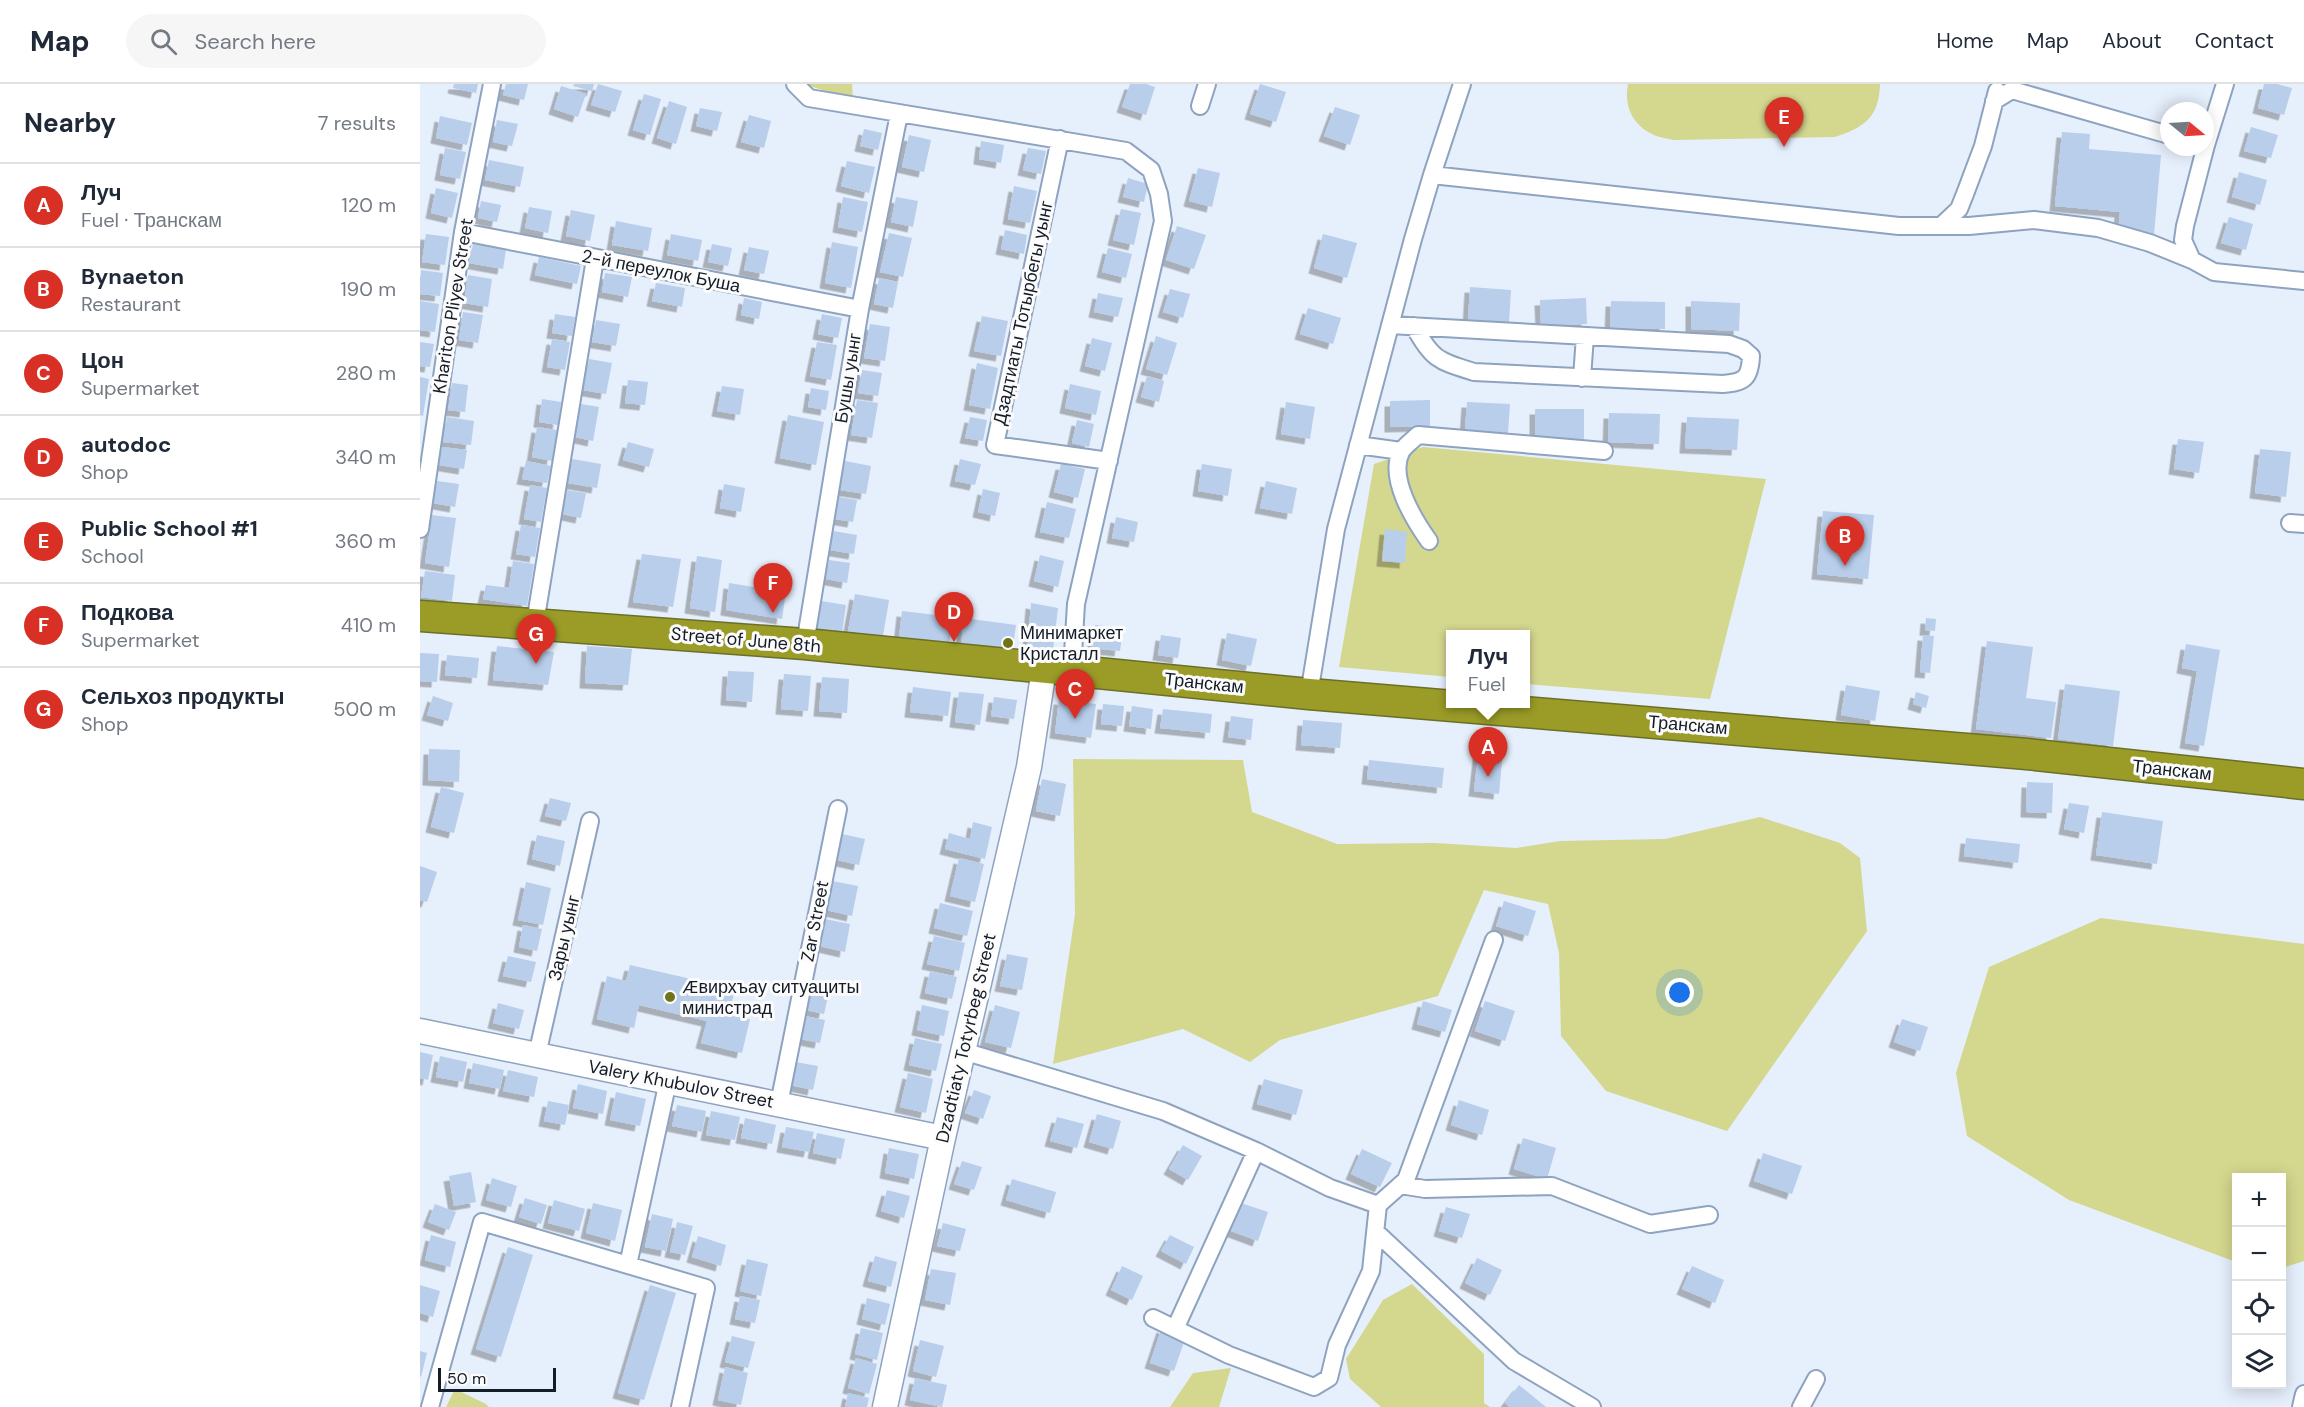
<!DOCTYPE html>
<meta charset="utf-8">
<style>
:root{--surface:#fff;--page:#f6f6f7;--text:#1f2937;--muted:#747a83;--line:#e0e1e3;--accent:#d93025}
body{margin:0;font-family:"DM Sans",sans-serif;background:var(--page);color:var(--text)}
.controls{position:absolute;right:18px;bottom:18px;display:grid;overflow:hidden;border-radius:0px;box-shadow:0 3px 15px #0003}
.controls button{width:54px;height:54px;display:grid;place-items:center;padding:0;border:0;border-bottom:2px solid var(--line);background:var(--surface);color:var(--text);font:30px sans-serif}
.compass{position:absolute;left:1740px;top:18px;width:54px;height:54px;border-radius:50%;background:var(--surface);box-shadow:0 3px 15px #0003;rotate:108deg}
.scale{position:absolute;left:18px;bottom:15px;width:118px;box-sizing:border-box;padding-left:6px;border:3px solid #141c27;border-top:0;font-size:16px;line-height:21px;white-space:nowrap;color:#141c27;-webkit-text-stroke:4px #fcfcfc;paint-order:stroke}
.you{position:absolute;left:1260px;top:909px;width:21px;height:21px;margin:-15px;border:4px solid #fff;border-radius:50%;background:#1a73e8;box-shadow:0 0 0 9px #1a73e833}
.badge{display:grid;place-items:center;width:39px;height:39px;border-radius:50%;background:var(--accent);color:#fff;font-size:20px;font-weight:700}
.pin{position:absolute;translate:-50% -50px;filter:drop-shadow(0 2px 3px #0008)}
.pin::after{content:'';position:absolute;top:32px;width:21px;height:18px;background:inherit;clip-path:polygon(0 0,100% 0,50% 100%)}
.popup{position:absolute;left:1026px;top:546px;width:84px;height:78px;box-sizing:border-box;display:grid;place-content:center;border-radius:0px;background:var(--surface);filter:drop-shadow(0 2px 4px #0005);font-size:20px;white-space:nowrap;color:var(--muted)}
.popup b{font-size:22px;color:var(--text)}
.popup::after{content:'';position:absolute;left:50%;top:100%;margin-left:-12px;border:12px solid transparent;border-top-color:var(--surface)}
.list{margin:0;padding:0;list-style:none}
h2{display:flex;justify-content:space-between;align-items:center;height:78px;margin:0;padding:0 24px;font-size:26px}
h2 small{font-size:20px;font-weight:400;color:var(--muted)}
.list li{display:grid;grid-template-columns:39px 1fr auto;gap:18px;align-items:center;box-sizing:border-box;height:84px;padding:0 24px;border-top:2px solid var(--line)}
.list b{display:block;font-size:22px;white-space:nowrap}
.list p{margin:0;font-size:20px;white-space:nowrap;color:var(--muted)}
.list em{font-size:20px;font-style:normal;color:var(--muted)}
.icon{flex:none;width:33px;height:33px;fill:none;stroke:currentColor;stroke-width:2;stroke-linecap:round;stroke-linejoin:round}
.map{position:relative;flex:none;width:1884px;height:1323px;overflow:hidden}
header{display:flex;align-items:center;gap:36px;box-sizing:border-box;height:84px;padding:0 30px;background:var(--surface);border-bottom:2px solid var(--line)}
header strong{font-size:28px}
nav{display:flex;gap:33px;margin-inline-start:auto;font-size:21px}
.search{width:420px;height:54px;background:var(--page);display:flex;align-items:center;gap:15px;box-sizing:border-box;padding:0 21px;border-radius:33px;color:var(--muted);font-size:22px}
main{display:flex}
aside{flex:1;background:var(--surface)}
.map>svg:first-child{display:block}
</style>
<header>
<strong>Map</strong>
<div class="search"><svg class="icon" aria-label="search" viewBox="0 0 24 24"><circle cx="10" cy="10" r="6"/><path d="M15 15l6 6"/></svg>Search here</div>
<nav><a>Home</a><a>Map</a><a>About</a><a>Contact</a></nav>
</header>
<main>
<aside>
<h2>Nearby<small>7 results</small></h2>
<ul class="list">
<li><span class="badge">A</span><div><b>Луч</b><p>Fuel · Транскам</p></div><em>120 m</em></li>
<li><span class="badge">B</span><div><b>Bynaeton</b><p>Restaurant</p></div><em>190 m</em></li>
<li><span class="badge">C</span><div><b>Цон</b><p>Supermarket</p></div><em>280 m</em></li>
<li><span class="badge">D</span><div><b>autodoc</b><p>Shop</p></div><em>340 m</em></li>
<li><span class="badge">E</span><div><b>Public School #1</b><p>School</p></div><em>360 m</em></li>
<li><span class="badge">F</span><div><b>Подкова</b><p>Supermarket</p></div><em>410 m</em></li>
<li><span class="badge">G</span><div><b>Сельхоз продукты</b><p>Shop</p></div><em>500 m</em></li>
</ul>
</aside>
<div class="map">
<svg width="1884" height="1323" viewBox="0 0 1884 1323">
<defs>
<filter id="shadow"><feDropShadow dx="-5.5" dy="5.5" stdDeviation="0" flood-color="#0004"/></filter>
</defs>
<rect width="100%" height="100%" fill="#e6effc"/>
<path fill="#d4d78e" d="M386 0H432L433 16 387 1Z
M1208 0H1460C1459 33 1445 43 1415 53L1253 56C1246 54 1236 53 1230 49 1211 39 1204 20 1208 0Z
M1003 363 1346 395 1290 615 1106 600V550H1030V593L919 583 954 380Z
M653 675 823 676 832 728 917 760 1015 759 1096 764 1140 757 1245 755 1340 733 1420 759 1440 774 1447 847 1307 1047 1186 1007 1141 952 1139 869 1128 820 1064 806 1018 912 860 956 830 978 763 945 633 980 655 830Z
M1681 834 1884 860V1177L1862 1184V1094H1816V1178L1649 1116 1547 1052 1536 989 1569 883Z
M992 1200 1064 1270V1319L1070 1323H961L930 1295 926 1275 963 1216Z
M811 1284 799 1323H750L773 1289Z
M35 1305 66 1320 69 1323H26Z"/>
<path fill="#b8ceeb" filter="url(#shadow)" d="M34 0H58L56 9 33 4Z
M86 0H108L104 16 83 11Z
M154 0H174L172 7 153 2Z
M178 0 202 7 195 28 171 21Z
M710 0H726L735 3 726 31 702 23Z
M840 0 866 8 856 38 830 30Z
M1844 0H1857L1872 4 1864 31 1838 24Z
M141 2 166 10 158 33 134 25Z
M224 10 241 15 230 51 213 46Z
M249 17 267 23 256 60 237 54Z
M915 23 940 31 930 61 904 52Z
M280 24 302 28 297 47 276 42Z
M329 31 351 37 344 64 321 58Z
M20 32 52 39 47 61 16 54Z
M77 36 98 40 92 62 73 58Z
M1831 43 1858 51 1851 74 1824 67Z
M444 45 462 49 458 66 440 62Z
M1642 48 1670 50 1669 65 1741 71 1734 151 1698 148 1700 128 1635 122Z
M489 51 511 56 504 88 482 83Z
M561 57 584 61 581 79 559 75Z
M25 64 46 68 40 95 20 91Z
M608 64 626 67 621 90 603 86Z
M69 76 104 83 100 103 65 96Z
M427 77 455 83 449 109 421 102Z
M778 84 800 89 792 123 769 117Z
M1819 88 1847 96 1840 121 1812 113Z
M708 94 728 100 724 118 703 113Z
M594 102 617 107 610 139 588 135Z
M16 104 38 109 32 134 11 129Z
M423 113 448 118 442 148 418 143Z
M476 113 498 117 493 143 471 138Z
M61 117 81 121 77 138 58 134Z
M109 123 132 127 128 149 105 144Z
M701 125 721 129 714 161 693 156Z
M151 126 175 131 170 157 146 152Z
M1809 133 1833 140 1826 166 1801 159Z
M196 137 232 144 228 167 192 161Z
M757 142 786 151 774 185 746 176Z
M585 146 607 151 604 170 581 165Z
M469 149 492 154 483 193 460 188Z
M6 150 29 153 25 181 2 178Z
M251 150 282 156 278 177 247 171Z
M903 150 937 159 927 194 894 184Z
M412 158 438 163 431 204 405 199Z
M53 160 86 165 83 185 49 179Z
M292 160 312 164 308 182 288 178Z
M329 163 349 167 344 190 324 186Z
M688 164 712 170 706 194 682 188Z
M119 173 161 182 157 200 115 191Z
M1 186 23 189 20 212 0 210Z
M185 189 212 193 208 213 182 208Z
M48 191 72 195 68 223 44 219Z
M459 194 478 198 473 224 454 220Z
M236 199 265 204 262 223 232 217Z
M1050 203 1091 206 1089 239 1048 236Z
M750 205 770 210 763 234 743 228Z
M678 209 703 214 698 233 674 228Z
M324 214 342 218 339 235 321 231Z
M1166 214 1167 240 1121 241 1120 216Z
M0 217 19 220 15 248 0 246Z
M1191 217 1245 218V245L1190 244Z
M1271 217 1320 219 1319 247 1271 245Z
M888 224 921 234 913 260 880 250Z
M43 228 63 231 58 259 39 256Z
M135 230 155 233 152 252 132 249Z
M402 230 422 234 418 254 398 250Z
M562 232 588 237 581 272 554 267Z
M176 236 200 240 196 262 172 258Z
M450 240 470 243 465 277 444 274Z
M736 252 757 259 747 291 726 285Z
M672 254 692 259 685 287 665 282Z
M132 255 150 258 145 286 127 283Z
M0 258 14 260 10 283 0 282Z
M397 258 417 261 411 296 390 292Z
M169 275 192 279 186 310 163 306Z
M557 279 578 284 570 325 549 321Z
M442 286 462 289 458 312 438 309Z
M727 292 744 297 739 318 721 313Z
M0 293 9 295 3 332 0 331Z
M208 296 228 298 225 321 205 319Z
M32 299 48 301 45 328 28 326Z
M650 300 681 307 676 331 645 324Z
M302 302 324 305 320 331 297 327Z
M391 304 409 307 406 326 388 323Z
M122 315 141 318 138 341 119 338Z
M437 316 458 319 452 354 431 351Z
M1010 316V342L970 343V317Z
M866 318 895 323 890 355 861 350Z
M1047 318 1090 320 1088 349 1045 347Z
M161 320 179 323 173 357 155 353Z
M1115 325H1164V356L1115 355Z
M1189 329 1240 330 1239 360 1188 358Z
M368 331 404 338 396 381 360 374Z
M27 333 54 337 51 361 23 358Z
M550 333 567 336 563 357 545 354Z
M1267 333 1319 335 1317 366 1265 364Z
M657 336 674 340 669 363 652 359Z
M117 343 137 346 132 377 112 373Z
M1758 355 1784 358 1779 389 1754 385Z
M208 358 234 365 229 383 203 376Z
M22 363 47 366 44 385 19 381Z
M1840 365 1871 368 1866 413 1835 409Z
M152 375 181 380 177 404 148 399Z
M540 375 561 380 555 401 535 397Z
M106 377 131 382 127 399 102 395Z
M425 377 451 382 446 410 420 406Z
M641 380 665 385 658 414 634 408Z
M782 380 812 385 808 412 778 407Z
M17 397 39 400 35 423 13 419Z
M846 397 877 404 872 430 840 424Z
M304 400 325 404 321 428 300 424Z
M110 401 127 404 121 438 104 435Z
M563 405 580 409 575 432 558 428Z
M147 406 166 409 161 434 142 430Z
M419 413 437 416 433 438 415 435Z
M627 418 656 425 649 454 620 448Z
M1403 427 1454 431 1448 495 1397 490Z
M12 431 36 434 29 483 5 479Z
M696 433 718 438 714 458 692 454Z
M101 441 120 444 115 473 96 470Z
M965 445 987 448 985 479 962 477Z
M413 447 437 451 434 470 410 466Z
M222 470 261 475 253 523 213 518Z
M620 471 644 477 638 503 614 497Z
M277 472 302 476 295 528 270 524Z
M409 476 430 479 427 499 406 495Z
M93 477 114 480 107 522 63 515 66 501 89 504Z
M5 487 35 491 32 517 1 513Z
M309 499 366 508 362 535 306 526Z
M435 510 469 516 463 552 428 547Z
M401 517 426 521 422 549 397 545Z
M611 519 638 524 632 575 607 571Z
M482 527 533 533 529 560 479 554Z
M544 534 596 541 592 569 541 561Z
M1506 534 1516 535 1515 547 1505 546Z
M675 541 703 544 700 567 672 564Z
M807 549 837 555 831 582 802 576Z
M741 551 761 554 758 574 738 571Z
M1503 551 1514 552 1510 589 1500 588Z
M1567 557 1613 563 1606 614 1636 618 1631 654 1556 645Z
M1766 560 1800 566 1784 662 1765 659 1777 587 1762 584Z
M77 562 134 568 128 601 73 596Z
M167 562 212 565 208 601 165 599Z
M0 569 19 570 17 598 0 597Z
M27 571 59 574 57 594 25 591Z
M308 587 334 588 332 618 306 616Z
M364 590 391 592 388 627 361 625Z
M402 593 429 595 427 629 399 627Z
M1645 600 1700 607 1693 662 1638 655Z
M1426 601 1460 607 1455 637 1421 631Z
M493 603 531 608 528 632 490 628Z
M539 608 564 610 560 641 535 638Z
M1496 608 1509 612 1506 624 1493 620Z
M13 612 33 619 28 637 7 631Z
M574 613 597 616 594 635 571 632Z
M639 615 676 620 671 654 635 649Z
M683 620 704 622 702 642 681 640Z
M712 622 733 625 731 645 709 642Z
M743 625 792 630 790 649 740 644Z
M811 632 833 635 831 656 808 653Z
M883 636 922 639 920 664 881 661Z
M1060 654 1084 656 1079 710 1054 707Z
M9 665 40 666 39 698 8 696Z
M949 676 1024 684 1022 704 947 695Z
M622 695 646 700 640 732 616 727Z
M1607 698 1633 699 1632 729 1606 728Z
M21 703 44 709 34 749 11 743Z
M130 714 151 719 146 737 125 732Z
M1649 719 1669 722 1664 749 1644 745Z
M1682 728 1743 737 1737 780 1676 771Z
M553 738 572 743 565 775 525 765 529 749 550 755Z
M422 750 445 755 439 781 417 776Z
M117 751 145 757 140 782 112 775Z
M1546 754 1600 760 1598 779 1544 772Z
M539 774 564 780 555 818 530 812Z
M0 782 17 788 7 818 0 816Z
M412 797 438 802 432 832 406 826Z
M106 798 131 804 123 841 98 836Z
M1084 817 1116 827 1108 852 1076 842Z
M520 819 553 827 547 852 514 844Z
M405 835 430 840 425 868 399 862Z
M103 841 122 845 117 867 99 863Z
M514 852 545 859 539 887 507 880Z
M587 870 608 874 602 906 580 902Z
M88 872 116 878 111 898 83 892Z
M210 881 315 905 309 930 330 935 322 969 281 959 287 937 219 921 214 944 177 935 187 892 206 897Z
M510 887 537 893 532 915 505 909Z
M391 900 410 904 404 930 386 926Z
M1003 917 1032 926 1025 948 997 940Z
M1065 917 1095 927 1085 957 1055 947Z
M78 919 104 926 99 945 73 939Z
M502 921 529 927 524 952 497 946Z
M575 921 600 928 591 964 565 958Z
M384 932 405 936 400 959 380 955Z
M1482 935 1508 943 1500 967 1474 958Z
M495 954 522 960 516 987 489 981Z
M0 968 13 971 8 996 0 994Z
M20 972 47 978 43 998 16 993Z
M375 978 398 982 393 1006 370 1001Z
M53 979 84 986 80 1005 49 999Z
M88 986 118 993 114 1013 83 1007Z
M488 989 513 995 506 1029 480 1023Z
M844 995 883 1006 876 1031 837 1020Z
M158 1000 187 1007 183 1030 153 1024Z
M554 1006 571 1012 563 1035 545 1029Z
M196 1008 226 1015 220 1042 190 1036Z
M1039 1016 1069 1026 1062 1051 1031 1041Z
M128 1017 149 1021 145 1041 124 1037Z
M257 1021 286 1027 282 1048 252 1042Z
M291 1027 320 1033 315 1056 286 1051Z
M677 1030 701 1037 693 1065 669 1058Z
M637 1033 664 1040 657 1064 630 1057Z
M325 1034 356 1041 352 1060 321 1054Z
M366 1043 394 1048 389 1068 362 1063Z
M397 1049 425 1055 421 1075 393 1069Z
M1103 1054 1136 1064 1127 1095 1094 1085Z
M763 1061 782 1072 768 1096 749 1085Z
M469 1064 499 1070 494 1095 465 1089Z
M942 1065 972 1079 960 1103 931 1090Z
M1343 1069 1382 1082 1372 1110 1334 1097Z
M542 1077 562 1083 554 1106 534 1100Z
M51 1088 56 1118 34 1122 29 1092Z
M72 1094 97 1102 91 1123 66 1116Z
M592 1095 636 1108 630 1129 586 1116Z
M467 1106 490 1112 484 1134 461 1127Z
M105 1114 127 1121 121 1140 99 1133Z
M134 1116 165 1125 159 1147 128 1139Z
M173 1119 202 1126 195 1157 166 1149Z
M821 1119 848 1128 838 1157 811 1147Z
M15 1120 36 1128 29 1146 8 1138Z
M1026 1123 1050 1130 1042 1154 1019 1147Z
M232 1130 253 1135 246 1167 225 1163Z
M257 1138 273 1142 265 1171 250 1168Z
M523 1139 546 1145 540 1167 517 1162Z
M11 1151 36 1158 30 1183 5 1176Z
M750 1151 774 1163 766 1180 741 1167Z
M278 1152 306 1161 301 1182 272 1173Z
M88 1163 113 1171 81 1273 56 1265Z
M455 1172 477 1178 471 1203 448 1197Z
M1057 1174 1082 1186 1070 1211 1045 1199Z
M327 1175 348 1180 341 1212 320 1207Z
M702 1182 723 1192 712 1216 691 1206Z
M1272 1182 1304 1196 1295 1219 1262 1205Z
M511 1185 536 1189 530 1221 505 1216Z
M0 1201 20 1207 13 1233 0 1229Z
M230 1201 256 1209 224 1316 198 1309Z
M320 1212 340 1216 335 1239 315 1235Z
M447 1214 470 1220 465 1241 442 1235Z
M742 1243 766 1252 754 1287 730 1279Z
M441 1244 463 1249 457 1276 435 1270Z
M312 1252 335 1258 328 1284 305 1278Z
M500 1256 524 1262 516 1293 493 1287Z
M0 1267 7 1269 1 1293 0 1292Z
M436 1274 457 1280 449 1310 428 1304Z
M305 1283 328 1289 321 1321 298 1316Z
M495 1294 527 1301 522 1323 490 1316Z
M1099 1301 1126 1323H1090L1085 1319Z
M428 1309 449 1314 447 1323H425Z"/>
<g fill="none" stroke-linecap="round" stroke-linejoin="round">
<g stroke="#8ea3bf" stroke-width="20">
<path id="street" d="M375 0 389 14 706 67 731 86 739 110 743 137 656 520 652 586
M1805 0 1786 61 1765 142 1763 156 1772 176 1794 188 1884 197
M1574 17 1592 6 1749 51
M780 22 787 0
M640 55 575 361 689 377
M1012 91 1479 142H1549L1614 136 1678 144 1730 159 1772 176
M1521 142 1539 125 1545 110 1563 62 1577 7
M43 148 440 225
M970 241 1309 260 1323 265 1331 272C1330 295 1324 298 1303 300L1054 288C1019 277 1012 276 994 242
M1162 294 1165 252
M938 361 981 367
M1870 439 1884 440
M0 445 43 148 72 0
M1009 457C994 436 968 394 981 368 984 362 993 356 998 351L1184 367
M115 539 175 175
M385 560 440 225 479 30
M889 610 916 445 993 155 1012 91 1042 0
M543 967 743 1027 836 1067 910 1104 958 1121 951 1187 917 1261 909 1294 894 1303 809 1271 733 1234
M117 971 170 737
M359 1020 418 725
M980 1101 1005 1105 1132 1102 1230 1140 1289 1131
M958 1121 986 1096 1074 856
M956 1148 1094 1277 1172 1323
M208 1181 248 997
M755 1245 836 1067
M10 1323 62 1138 286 1204 260 1323
M1381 1323 1396 1295
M1881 1323 1884 1310"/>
</g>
<g stroke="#8ea3bf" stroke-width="27">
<path id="secondary" d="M0 947 523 1054
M465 1323 523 1054 609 683 624 585"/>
</g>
<g stroke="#6b6f27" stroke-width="33">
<path id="highway" d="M0 532 385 560 889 610 1607 670 1884 700"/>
</g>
<use href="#street" stroke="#fff" stroke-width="16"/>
<use href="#secondary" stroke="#fff" stroke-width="24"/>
<use href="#highway" stroke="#9a9c27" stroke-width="30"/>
</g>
<g fill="#727319" stroke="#fcfcfc" stroke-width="2">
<circle cx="588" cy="559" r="6"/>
<circle cx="250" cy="913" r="6"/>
</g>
<g text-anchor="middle" stroke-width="6" stroke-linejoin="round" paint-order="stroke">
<g font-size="18" fill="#141c27" stroke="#fcfcfc">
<text transform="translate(241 187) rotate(11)" y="6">2-й переулок Буша</text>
<text transform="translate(33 222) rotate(-81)" y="6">Khariton Pliyev Street</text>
<text transform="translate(603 229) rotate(-78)" y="6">Дзадтиаты Тотырбегы уынг</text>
<text transform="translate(428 294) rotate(-81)" y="6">Бушы уынг</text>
<text transform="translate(326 556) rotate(5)" y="6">Street of June 8th</text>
<text transform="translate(784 599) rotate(6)" y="6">Транскам</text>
<text transform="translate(1268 641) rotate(5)" y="6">Транскам</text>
<text transform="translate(1752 686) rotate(6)" y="6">Транскам</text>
<text transform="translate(395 837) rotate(-79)" y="6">Zar Street</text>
<text transform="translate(144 854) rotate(-77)" y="6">Зары уынг</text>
<text transform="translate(546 954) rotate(-77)" y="6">Dzadtiaty Totyrbeg Street</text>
<text transform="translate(261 1000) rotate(11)" y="6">Valery Khubulov Street</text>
</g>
<g font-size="18" fill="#141c27" stroke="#fcfcfc" text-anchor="start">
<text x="600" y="555">Минимаркет<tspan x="600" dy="21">Кристалл</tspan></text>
<text x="262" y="909">Æвирхъау ситуациты<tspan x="262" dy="21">министрад</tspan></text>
</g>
</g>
</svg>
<div class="controls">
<button>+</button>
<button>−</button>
<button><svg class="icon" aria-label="locate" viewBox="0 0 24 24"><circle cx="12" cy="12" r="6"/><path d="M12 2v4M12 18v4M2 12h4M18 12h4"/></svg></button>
<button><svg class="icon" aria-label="layers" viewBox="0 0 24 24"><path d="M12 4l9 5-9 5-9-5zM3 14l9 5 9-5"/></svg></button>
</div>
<svg class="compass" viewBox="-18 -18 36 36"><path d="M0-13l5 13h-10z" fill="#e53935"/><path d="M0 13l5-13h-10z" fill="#747a83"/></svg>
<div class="scale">50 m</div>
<div class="you"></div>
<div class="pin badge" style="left:1068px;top:693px">A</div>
<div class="popup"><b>Луч</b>Fuel</div>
<div class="pin badge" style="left:1425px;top:482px">B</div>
<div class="pin badge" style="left:655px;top:635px">C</div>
<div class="pin badge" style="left:534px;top:558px">D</div>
<div class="pin badge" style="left:1364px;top:63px">E</div>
<div class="pin badge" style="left:353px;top:529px">F</div>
<div class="pin badge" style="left:116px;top:580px">G</div>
</div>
</main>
